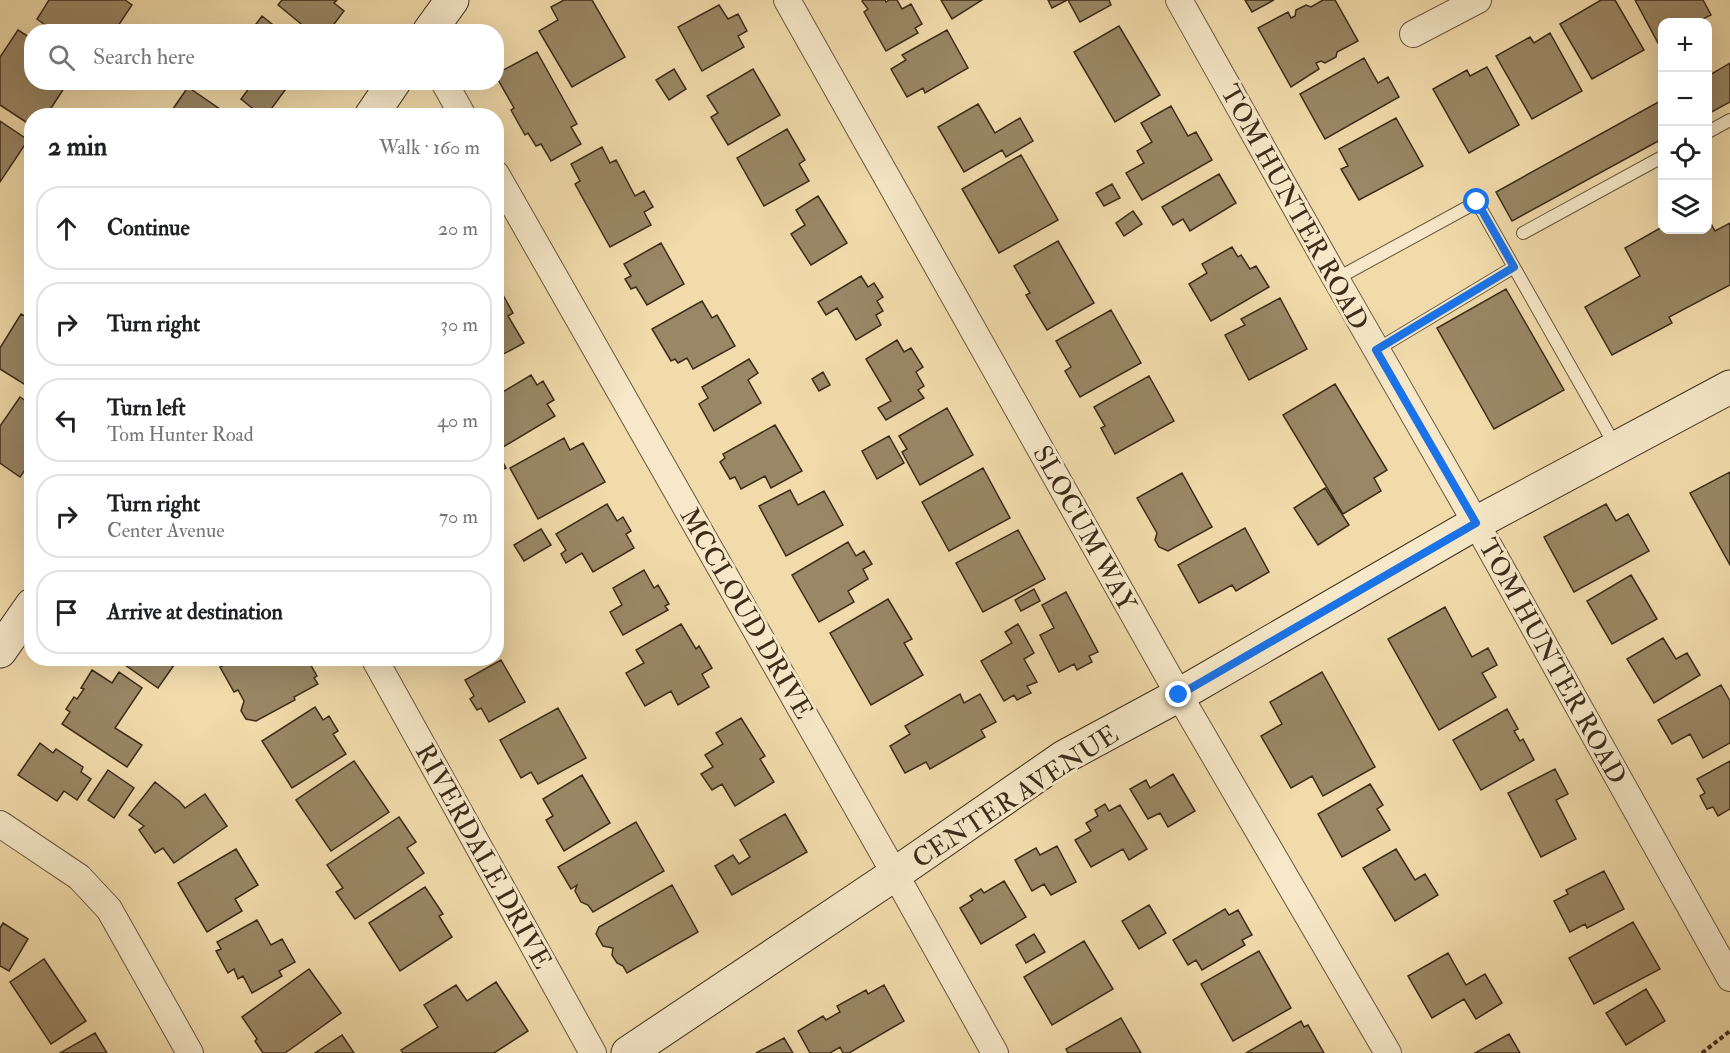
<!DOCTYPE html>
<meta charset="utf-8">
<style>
:root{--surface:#fff;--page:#f6f6f6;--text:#202124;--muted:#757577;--line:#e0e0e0}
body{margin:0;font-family:"IM FELL Double Pica",serif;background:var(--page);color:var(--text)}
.controls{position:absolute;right:18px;top:18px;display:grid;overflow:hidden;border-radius:12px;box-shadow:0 6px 24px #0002}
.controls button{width:54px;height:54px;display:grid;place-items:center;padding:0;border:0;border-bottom:2px solid var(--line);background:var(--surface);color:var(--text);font:30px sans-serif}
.stop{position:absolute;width:18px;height:18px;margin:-14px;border:4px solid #1a73e8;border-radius:50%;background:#fff}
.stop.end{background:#1a73e8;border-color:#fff;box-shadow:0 2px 6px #0008}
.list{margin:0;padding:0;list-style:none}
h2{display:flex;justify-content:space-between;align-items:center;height:78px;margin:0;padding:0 24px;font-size:26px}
h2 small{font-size:20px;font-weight:400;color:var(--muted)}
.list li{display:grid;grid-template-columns:39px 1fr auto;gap:18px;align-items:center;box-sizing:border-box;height:84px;margin:0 12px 12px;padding:0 12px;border:2px solid var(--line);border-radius:24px}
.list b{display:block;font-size:22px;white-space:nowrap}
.list p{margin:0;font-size:20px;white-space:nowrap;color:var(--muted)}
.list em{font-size:20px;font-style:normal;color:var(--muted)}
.icon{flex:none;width:33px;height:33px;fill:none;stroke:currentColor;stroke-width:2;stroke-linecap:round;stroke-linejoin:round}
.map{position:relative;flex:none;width:1730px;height:1053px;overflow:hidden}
.search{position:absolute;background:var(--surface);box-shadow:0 6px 24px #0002;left:24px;top:24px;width:480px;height:66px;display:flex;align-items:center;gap:15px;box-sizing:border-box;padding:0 21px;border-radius:24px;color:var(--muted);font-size:22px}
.panel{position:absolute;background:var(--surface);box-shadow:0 6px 24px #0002;left:24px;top:108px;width:480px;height:558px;border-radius:24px}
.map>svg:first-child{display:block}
</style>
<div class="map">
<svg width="1730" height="1053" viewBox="0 0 1730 1053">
<rect width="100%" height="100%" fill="#f1dbab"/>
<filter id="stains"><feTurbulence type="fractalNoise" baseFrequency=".00333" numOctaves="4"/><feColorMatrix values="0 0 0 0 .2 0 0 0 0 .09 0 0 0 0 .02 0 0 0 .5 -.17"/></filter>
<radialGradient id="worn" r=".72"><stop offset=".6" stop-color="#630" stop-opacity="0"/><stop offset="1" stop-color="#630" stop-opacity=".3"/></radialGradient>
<path fill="#9a8765" stroke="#3c2c1a" stroke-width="1.5" d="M49 0H125L132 5 114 32H55L37 19Z
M282 0H337L334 3 344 11 328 32H311L278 5Z
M564 0H592L625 57 572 87 539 31 558 20 551 7Z
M863 0H885L886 2 889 0H897L902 9 911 4 922 24 915 28 918 33 886 51 864 12 868 9 862 1Z
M941 0H982L952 19Z
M1048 0H1067L1052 8Z
M1068 0H1109L1111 5 1080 22Z
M1245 0H1274L1252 12Z
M1323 0H1335L1358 41 1337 52 1336 57 1325 63 1321 61 1316 63 1319 69 1291 87 1258 28 1288 12 1291 18 1295 16 1296 10 1306 5 1311 7Z
M1601 0H1615L1644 50 1592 79 1560 24Z
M1635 0H1703L1711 15 1697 22H1662V41L1658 43Z
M719 5 728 19 738 14 747 31 738 36 744 47 702 71 678 27Z
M262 16 282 32H250Z
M1119 26 1160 95 1115 122 1074 52Z
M18 30 32 39V82H68L46 116H32V126L0 105V57Z
M947 30 968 68 925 93 923 88 907 97 891 69 906 60 902 55Z
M1550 33 1582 91 1532 119 1496 56 1530 37 1534 43Z
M537 52 577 124 571 127 581 144 551 161 541 144 536 146 528 133 525 135 511 110 514 108 496 76V74Z
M1364 58 1378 83 1388 77 1399 97 1325 139 1300 94Z
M1730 63V102L1708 114V76Z
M1487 67 1519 125 1469 153 1433 89 1467 70 1470 76Z
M674 69 686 89 669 100 656 80Z
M753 69 780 115 728 145 711 117 718 113 707 96Z
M243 82H291L266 116H262L241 99 250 87Z
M188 87 230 116H168Z
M1662 100V139L1512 221 1496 192Z
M978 104 995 133 1020 118 1033 141 1006 157 1002 150 964 172 938 127Z
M1171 106 1188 136 1196 132 1212 160 1142 200 1126 173 1144 163 1137 151 1152 142 1141 123Z
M1396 118 1423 166 1359 200 1341 169 1348 166 1339 149Z
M0 121 28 140 0 182Z
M787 129 805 160 799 164 809 181 764 206 737 158Z
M602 147 610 163 616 160 635 196 644 191 653 207 644 212 651 225 610 247 575 184 580 181 571 164Z
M1021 155 1058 220 999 253 962 189Z
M1219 174 1236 203 1190 231 1183 219 1173 225 1162 207Z
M1112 184 1120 198 1104 206 1096 193Z
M818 196 847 243 811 265 791 234 805 225 796 210Z
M1133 211 1142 224 1124 236 1116 223Z
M1708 218 1715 231 1730 223V285L1669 317 1672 323 1612 355 1585 307 1640 276 1625 248 1662 227V230H1708Z
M1058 241 1094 303 1047 330 1026 295 1030 293 1014 266Z
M661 243 684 284 647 305 636 287 631 289 625 279 631 276 624 264Z
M1232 247 1238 257 1241 255 1250 269 1256 266 1269 287 1211 321 1189 284 1207 273 1202 264Z
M861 276 868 287 874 283 883 297 877 301 883 311 876 315 881 325 856 340 837 308 826 315 818 302Z
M1506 289 1564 390 1494 429 1437 328Z
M503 295 513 313 508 316 524 343 496 358V299Z
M1280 298 1307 349 1249 380 1225 335 1245 325 1241 319Z
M702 301 712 318 717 315 735 346 693 369 687 358 678 363 675 359 671 361 652 329Z
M1111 310 1141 363 1080 397 1065 371 1071 367 1056 341Z
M21 314 32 320V389L0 369V348Z
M897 340 904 352 911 348 923 367 916 372 924 386 918 390 924 398 886 420 878 408 891 401 866 359Z
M749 359 758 373 748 380 761 403 714 431 699 404 708 398 702 387Z
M823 372 830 385 819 391 812 379Z
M531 375 537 385 543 381 554 400 547 404 555 416 503 447 496 437V415L500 413 496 406V396Z
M1149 376 1174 421 1115 454 1101 428 1105 426 1094 407Z
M1335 384 1387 470 1374 478 1381 491 1343 514 1283 415Z
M20 397 32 405V460L20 477 0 463V426Z
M947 408 973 455 920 485 902 452 907 449 899 436Z
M775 425 802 471 771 488 765 476 741 489 735 477 730 479 720 462 725 458 723 454Z
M889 436 904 463 877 479 862 451Z
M564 438 570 450 583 443 605 482 538 519 510 468Z
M498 453 506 468 496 472V454Z
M983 468 1010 518 949 551 922 502Z
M1730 472V565L1690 493Z
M1182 473 1212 527 1168 551 1159 547 1155 540 1157 533 1137 498Z
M1325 488 1349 525 1318 545 1294 508Z
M790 490 798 505 824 491 843 525 786 556 759 506Z
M607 504 617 521 623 517 631 531 626 534 634 548 593 572 582 553 566 563 561 554 566 550 556 534Z
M1606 504 1616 521 1628 514 1649 551 1574 592 1544 537Z
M1245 528 1269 572 1236 591 1232 585 1199 603 1178 565Z
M541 529 551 545 524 561 514 545Z
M1018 530 1045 579 983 612 956 563Z
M848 542 856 556 864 551 872 564 863 569 868 579 848 591 854 602 819 622 792 575Z
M644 570 654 588 658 585 669 604 665 606 668 610 623 635 610 612 622 605 613 588Z
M1631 575 1657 619 1612 644 1587 601Z
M1034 589 1040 601 1021 611 1015 600Z
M1066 592 1098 652 1089 656 1092 662 1077 670 1074 664 1059 672 1040 635 1054 628 1042 605Z
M888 599 912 639 904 643 923 675 871 705 830 633Z
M1445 607 1472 657 1488 648 1497 665 1482 673 1496 697 1439 730 1388 639Z
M681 624 696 649 699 646 712 668 702 674 709 687 678 705 671 691 645 706 626 673 644 663 636 650Z
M1018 624 1034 653 1024 659 1037 682 1027 686 1031 693 1017 700 1014 695 1004 701 981 661 1012 643 1005 632Z
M1663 638 1676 659 1687 653 1700 675 1654 703 1627 659Z
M115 658H179L158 688Z
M304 658 307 664 309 662 317 676 314 678 318 684 294 697 295 700 256 721 246 719 241 711 244 701 238 690 234 692 220 667 230 662 228 658Z
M501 660 525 702 489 722 481 708 477 710 470 699 474 696 465 680Z
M92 670 112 683 119 672 142 688 115 728 142 745 127 767 62 724 70 712 66 709 74 697 77 699 84 689 81 688Z
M1322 672 1375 767 1323 796 1312 776 1291 788 1261 736 1282 724 1270 702Z
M1721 685 1730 701V743L1703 758 1690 734 1672 744 1658 720Z
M960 694 964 703 980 694 996 722 981 730 985 737 930 769 926 762 905 773 890 746 910 734 905 726Z
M315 707 323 720 329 716 338 731 333 734 346 754 292 788 262 741Z
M558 708 586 758 538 784 531 772 521 778 500 740Z
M1507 709 1518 729 1514 731 1520 741 1523 739 1534 760 1481 790 1453 740Z
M741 718 765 756 760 759 774 782 735 806 722 784 712 790 701 774 713 767 705 755 723 744 716 733Z
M40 743 53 753 56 749 83 767 81 772 91 779 77 800 64 791 57 801 18 775Z
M354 761 389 812 331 851 296 800Z
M1730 761V809L1718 816 1713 807 1707 809 1700 796 1705 793 1697 779Z
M1555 769 1568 794 1556 800 1576 839 1541 857 1508 793Z
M108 770 134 788 114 818 88 800Z
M1173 774 1195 811 1168 827 1160 813 1148 819 1130 789 1146 780 1150 788Z
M582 775 610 823 564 851 546 820 553 816 543 799Z
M155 782 179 801 185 808 205 794 227 826 174 863 163 848 155 853 139 830 144 826 129 815Z
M1370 784 1383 805 1377 809 1390 830 1342 857 1318 814Z
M1105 804 1109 811 1120 805 1147 849 1129 860 1123 849 1091 867 1075 840 1091 831 1086 823 1098 816 1095 810Z
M785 814 807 852 732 895 715 866 733 855 739 864 750 857 740 840Z
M399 817 416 842 407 848 424 873 355 919 336 892 343 888 327 865Z
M636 822 664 871 593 912 588 905 581 902 575 891 577 885 571 889 558 867Z
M1057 846 1076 882 1051 895 1044 884 1032 891 1015 860 1036 848 1040 855Z
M236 849 258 885 235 899 242 911 207 932 178 883Z
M1396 849 1415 880 1425 874 1438 895 1395 921 1363 868Z
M1604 871 1624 909 1587 928 1585 924 1570 932 1554 901 1568 894 1566 890Z
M1004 881 1026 917 981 944 960 908 973 900 970 896 981 889 984 893Z
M672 885 698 932 627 973 623 966 617 963 612 955 613 948 603 946 596 934 599 927Z
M425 887 443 914 439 916 452 937 400 971 369 923Z
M1149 905 1166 933 1139 949 1122 921Z
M1225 909 1229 915 1238 910 1252 935 1242 940 1245 945 1202 970 1196 960 1188 965 1173 940Z
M257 920 271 945 282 939 295 962 279 971 282 976 252 993 243 976 238 979 234 969 228 973 216 951 221 949 217 942Z
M1633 922 1660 969 1594 1004 1569 958Z
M3 923 28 939 9 971 0 966V928Z
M1034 934 1045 952 1026 963 1016 945Z
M1084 941 1113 989 1052 1025 1024 977Z
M1259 951 1291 1008 1233 1041 1201 984Z
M1448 953 1466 985 1485 974 1502 1003 1476 1019 1464 999 1432 1018 1408 976Z
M44 959 86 1021 51 1044 10 982Z
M309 969 341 1013 285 1053H263L255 1041 257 1039 242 1017Z
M496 982 528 1031 494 1053H403L401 1050 438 1027 424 1005 456 985 467 1001Z
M884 985 904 1021 849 1053H843L840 1047 830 1053H810L798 1031 823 1016 826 1020 840 1012 837 1006 866 990 868 994Z
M1646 989 1665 1021 1626 1045 1606 1013Z
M1121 1018 1141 1053H1068L1066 1049Z
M1301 1021 1304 1027 1308 1025 1324 1053H1246Z
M95 1033 107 1053H60Z
M1509 1034 1520 1053H1475Z
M342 1035 354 1053H315Z
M784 1038 793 1053H756Z"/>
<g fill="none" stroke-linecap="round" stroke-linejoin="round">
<g stroke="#69583e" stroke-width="14">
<path id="lane" d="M1708 132 1730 120
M1523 233 1662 157
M1336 279 1477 202 1616 447
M1376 350 1514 267"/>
</g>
<g stroke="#69583e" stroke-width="28">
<path id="street" d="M787 0 1179 695 1388 1053
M1179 0 1336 279 1476 523 1730 978
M1413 34 1478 0
M444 82 463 116
M496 174 895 874 995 1053
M374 658 593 1053
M0 824 79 877 109 909 190 1053"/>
</g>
<g stroke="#3c2c1a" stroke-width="35">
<path id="secondary" d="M429 32 452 0
M371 116 394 82
M0 651 32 605
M628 1053 895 874 1064 757 1179 695 1476 523 1730 387"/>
</g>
<path stroke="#3c2c1a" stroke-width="4" stroke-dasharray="4.5 3" stroke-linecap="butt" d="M1702 1053 1730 1031"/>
<use href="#lane" stroke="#f6e8c8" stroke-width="12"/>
<use href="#street" stroke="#f6e8c8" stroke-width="26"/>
<use href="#secondary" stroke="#f6e8c8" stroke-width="33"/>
</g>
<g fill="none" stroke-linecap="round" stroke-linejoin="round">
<path stroke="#1a73e8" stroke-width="8" d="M1179 695 1476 523 1376 350 1514 267 1477 202"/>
</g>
<g text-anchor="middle" stroke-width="6" stroke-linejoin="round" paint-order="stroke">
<g font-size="26" fill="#3c2c1a" stroke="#f6e8c8">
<text transform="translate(1295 207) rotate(61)" y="9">TOM HUNTER ROAD</text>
<text transform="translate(1085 528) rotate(61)" y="9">SLOCUM WAY</text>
<text transform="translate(747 613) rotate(60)" y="9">MCCLOUD DRIVE</text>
<text transform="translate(1553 661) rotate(61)" y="9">TOM HUNTER ROAD</text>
<text transform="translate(1015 796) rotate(-33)" y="9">CENTER AVENUE</text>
<text transform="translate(484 856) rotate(61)" y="9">RIVERDALE DRIVE</text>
</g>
</g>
<rect width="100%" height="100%" filter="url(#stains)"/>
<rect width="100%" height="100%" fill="url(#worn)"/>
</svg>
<div class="controls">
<button>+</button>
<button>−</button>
<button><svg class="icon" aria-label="locate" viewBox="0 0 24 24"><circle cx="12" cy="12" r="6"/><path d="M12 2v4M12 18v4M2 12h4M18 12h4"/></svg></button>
<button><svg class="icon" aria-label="layers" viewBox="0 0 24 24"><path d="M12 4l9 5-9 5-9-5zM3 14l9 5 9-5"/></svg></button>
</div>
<div class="stop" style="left:1477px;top:202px"></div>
<div class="stop end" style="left:1179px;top:695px"></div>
<div class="search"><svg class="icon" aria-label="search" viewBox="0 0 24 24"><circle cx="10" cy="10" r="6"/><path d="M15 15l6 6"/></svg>Search here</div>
<section class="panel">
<h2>2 min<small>Walk · 160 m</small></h2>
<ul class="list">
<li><svg class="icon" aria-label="ahead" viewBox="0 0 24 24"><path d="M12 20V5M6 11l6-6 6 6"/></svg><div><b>Continue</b></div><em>20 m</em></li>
<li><svg class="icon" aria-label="right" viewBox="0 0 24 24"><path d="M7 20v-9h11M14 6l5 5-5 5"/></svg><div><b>Turn right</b></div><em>30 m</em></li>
<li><svg class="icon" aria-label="left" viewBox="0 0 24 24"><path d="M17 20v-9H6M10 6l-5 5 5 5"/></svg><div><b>Turn left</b><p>Tom Hunter Road</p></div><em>40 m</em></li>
<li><svg class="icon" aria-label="right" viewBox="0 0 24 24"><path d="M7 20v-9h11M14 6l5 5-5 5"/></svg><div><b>Turn right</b><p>Center Avenue</p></div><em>70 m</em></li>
<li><svg class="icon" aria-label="arrive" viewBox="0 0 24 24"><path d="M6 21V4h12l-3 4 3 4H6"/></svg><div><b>Arrive at destination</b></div></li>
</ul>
</section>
</div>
